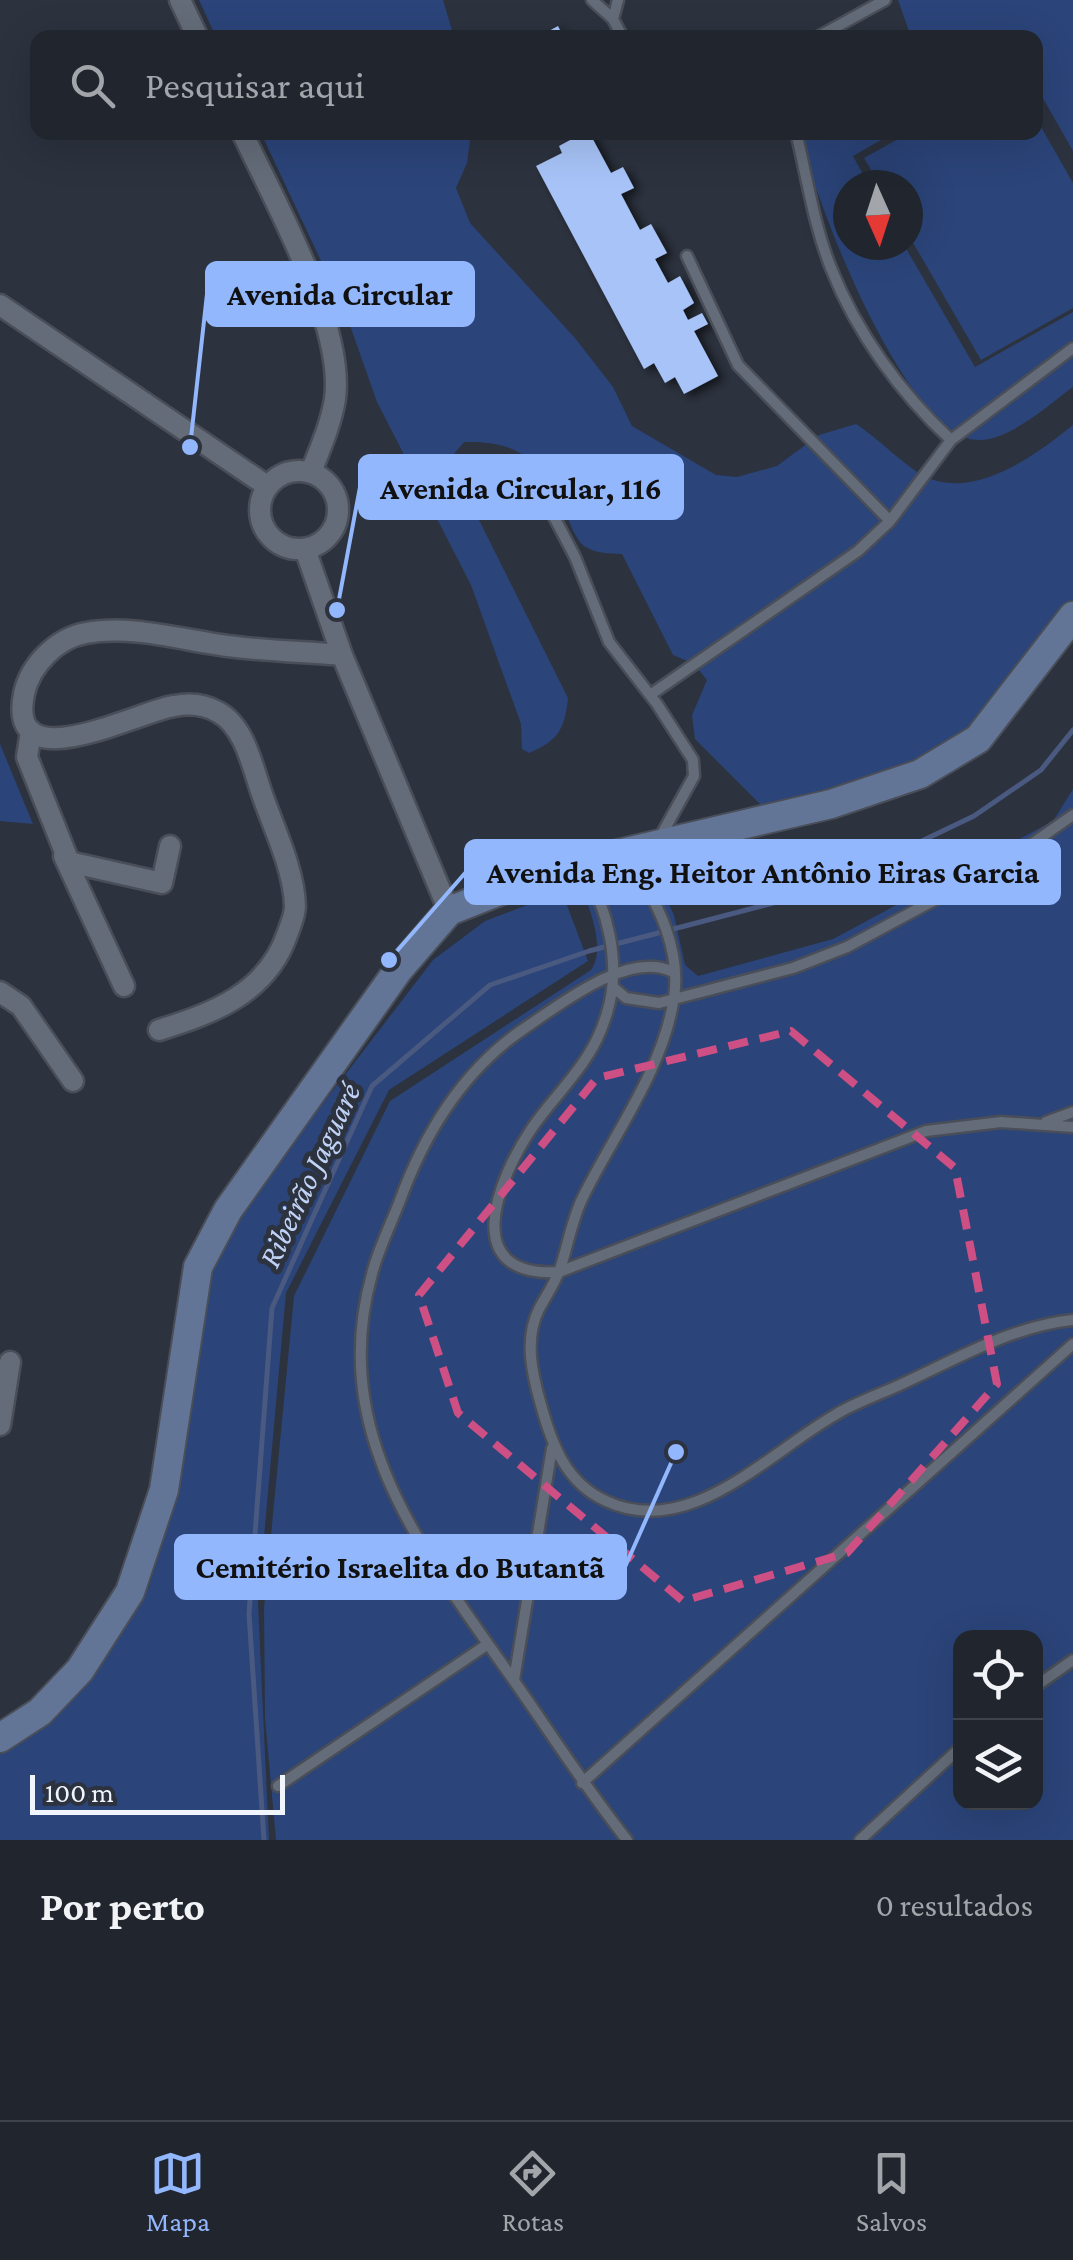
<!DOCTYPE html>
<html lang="pt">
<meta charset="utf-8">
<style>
:root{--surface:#21262e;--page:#2d323a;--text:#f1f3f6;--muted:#a2a5aa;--line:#3e434a;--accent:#93b7fd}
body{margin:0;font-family:"Crimson Pro",serif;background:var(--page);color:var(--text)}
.controls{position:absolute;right:30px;bottom:30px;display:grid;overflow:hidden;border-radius:20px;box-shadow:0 10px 40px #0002}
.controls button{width:90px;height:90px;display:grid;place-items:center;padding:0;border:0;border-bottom:2px solid var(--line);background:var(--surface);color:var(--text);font:50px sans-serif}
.compass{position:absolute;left:833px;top:170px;width:90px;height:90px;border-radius:50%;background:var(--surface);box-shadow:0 10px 40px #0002;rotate:177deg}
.scale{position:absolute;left:30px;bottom:25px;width:255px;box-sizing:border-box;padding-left:10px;border:5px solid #f1f5fd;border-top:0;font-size:28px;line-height:35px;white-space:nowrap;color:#f1f5fd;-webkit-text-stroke:8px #2c323e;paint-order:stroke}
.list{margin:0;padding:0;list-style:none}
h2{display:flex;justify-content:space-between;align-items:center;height:130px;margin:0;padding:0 40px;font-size:42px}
h2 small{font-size:32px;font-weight:400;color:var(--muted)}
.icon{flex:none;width:55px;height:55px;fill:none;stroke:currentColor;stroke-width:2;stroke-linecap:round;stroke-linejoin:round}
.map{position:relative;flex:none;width:1073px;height:1840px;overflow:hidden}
.search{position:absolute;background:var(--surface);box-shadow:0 10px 40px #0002;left:30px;right:30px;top:30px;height:110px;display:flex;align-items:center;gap:25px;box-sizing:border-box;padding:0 35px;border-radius:20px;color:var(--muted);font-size:38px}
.sheet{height:280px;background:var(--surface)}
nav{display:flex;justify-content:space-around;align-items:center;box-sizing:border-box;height:140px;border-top:2px solid var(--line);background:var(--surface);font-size:28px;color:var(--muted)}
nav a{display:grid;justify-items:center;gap:5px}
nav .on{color:var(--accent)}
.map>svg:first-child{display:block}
</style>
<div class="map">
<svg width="1073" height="1840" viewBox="0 0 1073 1840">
<defs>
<filter id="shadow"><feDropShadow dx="6" dy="3.5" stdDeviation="5" flood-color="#0009"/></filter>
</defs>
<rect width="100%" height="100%" fill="#2c323e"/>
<path fill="#2b4479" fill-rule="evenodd" d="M199 0H443L454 37H216Z
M898 0H1073V151L1036 86V38L911 37Z
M1036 118 1073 183V308L981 360 908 234V185H880L864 158 909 133 1036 132Z
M261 133H471L467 163 456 188 470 223 575 338 613 387 632 426 716 475 737 477 777 466 819 435 856 424C878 438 906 467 924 476 974 501 1036 455 1073 425V605L971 728 921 757 837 790 762 806 695 739 692 715 707 680 694 664 673 655 622 554C609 553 596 554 584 546 575 539 570 522 565 512 543 462 519 440 464 442L453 455 457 476 568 698C565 729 558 741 529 753L522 749 521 724 471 585 377 402 346 314Z
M800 133H893L853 156 869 185H848V245H904L975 367 1073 312V387C1048 405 1012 439 980 440 907 443 812 194 800 133Z
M0 744 33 824 0 821Z
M1073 789V1840H276L265 1718 264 1608 294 1296 390 1101 591 970C607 947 588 905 579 881L649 863 674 915 685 965 698 976 833 939 1053 821ZM960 1638H1036V1802H960Z
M562 892 588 961 389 1090 286 1293 258 1603 269 1840H0V1727L92 1668 148 1589 179 1492 195 1305 236 1217 433 960 485 921Z"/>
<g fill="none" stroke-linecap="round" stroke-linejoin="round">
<path stroke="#4a5980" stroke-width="5" d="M264 1840 249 1614 272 1308 372 1086 490 985 589 951 815 892 974 816 1041 770 1073 730"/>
</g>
<path fill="#a7c3f7" filter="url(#shadow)" d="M558 26 564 38H536Z
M585 132H589L611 173 623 167 634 188 621 194 640 230 651 224 667 253 655 259 668 283 680 276 694 303 683 310 688 320 702 313 708 324 694 331 718 376 684 394 675 377 665 383 654 363 644 369 536 166 562 153 559 146Z"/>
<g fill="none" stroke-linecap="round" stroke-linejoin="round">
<g stroke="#494e58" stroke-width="15">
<path id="lane" d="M592 0 613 19 623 38
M613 19 618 0
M816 38 885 0
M796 132C807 177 814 226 831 268 856 332 901 394 951 440L1073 348
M528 467 575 557 609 642 657 704 693 760 694 776 658 841
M890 521 951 440
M650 695 858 551 890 521 738 365 687 256
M630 855C653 898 682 945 674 997 664 1068 614 1134 583 1197 572 1219 568 1245 560 1269 555 1283 546 1296 539 1309 524 1339 532 1374 541 1405 552 1445 566 1483 606 1501 689 1540 767 1454 835 1415 856 1402 881 1394 904 1383 958 1358 1013 1326 1073 1320
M582 865C608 908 622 964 607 1013 603 1026 596 1043 588 1055 572 1081 549 1103 532 1128 497 1180 458 1278 559 1272L926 1131 1001 1122 1073 1127
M613 987 626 998 659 1003 793 968 847 947 1009 860 1073 815
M1046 1122 1073 1112
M514 1680 552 1448
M1036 1686 1073 1660
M582 1783 1073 1344
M278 1786 488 1644
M627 1840C581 1782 543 1721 500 1661 417 1543 329 1428 372 1274 378 1250 390 1226 399 1203 424 1134 464 1069 525 1028 562 1003 629 950 673 972
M860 1840 960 1748"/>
</g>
<g stroke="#494e58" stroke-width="25">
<path id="street" d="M180 0 198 38
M242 132C274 201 345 325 335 399 331 424 320 449 311 472
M0 305 267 486
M260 510a39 39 0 1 1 78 0a39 39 0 1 1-78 0Z
M305 549 342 655 449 911
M31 731 27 757 69 862 162 883 170 846
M64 856 124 986
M0 992 21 1006 73 1081
M159 1030C213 1013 266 994 287 935 290 926 295 916 295 906 294 870 275 831 263 797 253 770 246 727 218 712 204 704 189 703 174 706 138 711 6 783 24 694 30 665 57 638 86 633 134 624 188 642 236 647 271 651 307 652 342 655
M0 1425 10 1362"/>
</g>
<g stroke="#494e58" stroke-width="32">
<path id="secondary" d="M0 1738 40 1712 80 1670 130 1592 164 1490 198 1267 228 1210 399 969 449 911 558 868 831 804 920 774 978 739 1073 616"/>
</g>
<use href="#lane" stroke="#646c79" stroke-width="10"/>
<use href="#street" stroke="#646c79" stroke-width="20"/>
<use href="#secondary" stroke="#637597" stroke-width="28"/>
</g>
<path fill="none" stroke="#ce4f84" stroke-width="8" stroke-dasharray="20 12" stroke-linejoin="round" d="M791 1031 955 1168 997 1384 847 1553 683 1601 458 1413 419 1295 597 1078Z"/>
<g text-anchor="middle" stroke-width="10" stroke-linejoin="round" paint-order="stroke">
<g font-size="32" font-style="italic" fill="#c0d2f5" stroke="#2c323e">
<text transform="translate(309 1175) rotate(-65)" y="11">Ribeirão Jaguaré</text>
</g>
</g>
<path fill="none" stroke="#93b7fd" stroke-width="4" d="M190 447L207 294M337 610L360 487M389 960L466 872M676 1452L625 1567"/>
<g fill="#93b7fd" stroke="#2c323e" stroke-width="4">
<circle cx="190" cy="447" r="10"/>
<circle cx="337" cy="610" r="10"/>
<circle cx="389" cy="960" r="10"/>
<circle cx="676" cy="1452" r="10"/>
</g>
<g fill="#93b7fd" stroke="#93b7fd" stroke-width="4">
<rect x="207" y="263" width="266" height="62" rx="10"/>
<rect x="360" y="456" width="322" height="62" rx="10"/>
<rect x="466" y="841" width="593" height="62" rx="10"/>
<rect x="176" y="1536" width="449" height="62" rx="10"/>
</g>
<g font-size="32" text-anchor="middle" font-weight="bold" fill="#111">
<text x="340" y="305">Avenida Circular</text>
<text x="521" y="499">Avenida Circular, 116</text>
<text x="763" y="883">Avenida Eng. Heitor Antônio Eiras Garcia</text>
<text x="400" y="1578">Cemitério Israelita do Butantã</text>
</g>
</svg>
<div class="controls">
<button><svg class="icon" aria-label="locate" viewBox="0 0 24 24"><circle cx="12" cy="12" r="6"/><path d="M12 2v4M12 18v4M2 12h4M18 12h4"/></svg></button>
<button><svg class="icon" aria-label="layers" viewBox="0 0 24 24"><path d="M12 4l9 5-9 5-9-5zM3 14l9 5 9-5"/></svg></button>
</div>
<svg class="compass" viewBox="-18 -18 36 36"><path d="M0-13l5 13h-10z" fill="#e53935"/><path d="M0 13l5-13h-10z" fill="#a2a5aa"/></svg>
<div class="scale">100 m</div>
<div class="search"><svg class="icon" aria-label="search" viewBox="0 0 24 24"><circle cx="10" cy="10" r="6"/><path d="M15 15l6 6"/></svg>Pesquisar aqui</div>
</div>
<section class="sheet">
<h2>Por perto<small>0 resultados</small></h2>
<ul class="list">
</ul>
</section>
<nav>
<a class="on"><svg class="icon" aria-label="map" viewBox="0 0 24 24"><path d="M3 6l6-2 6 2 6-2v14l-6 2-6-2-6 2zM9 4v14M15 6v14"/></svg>Mapa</a>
<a><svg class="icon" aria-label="directions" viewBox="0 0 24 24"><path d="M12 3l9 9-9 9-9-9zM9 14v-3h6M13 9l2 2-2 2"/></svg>Rotas</a>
<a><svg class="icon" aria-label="saved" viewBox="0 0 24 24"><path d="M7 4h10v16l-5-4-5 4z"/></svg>Salvos</a>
</nav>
